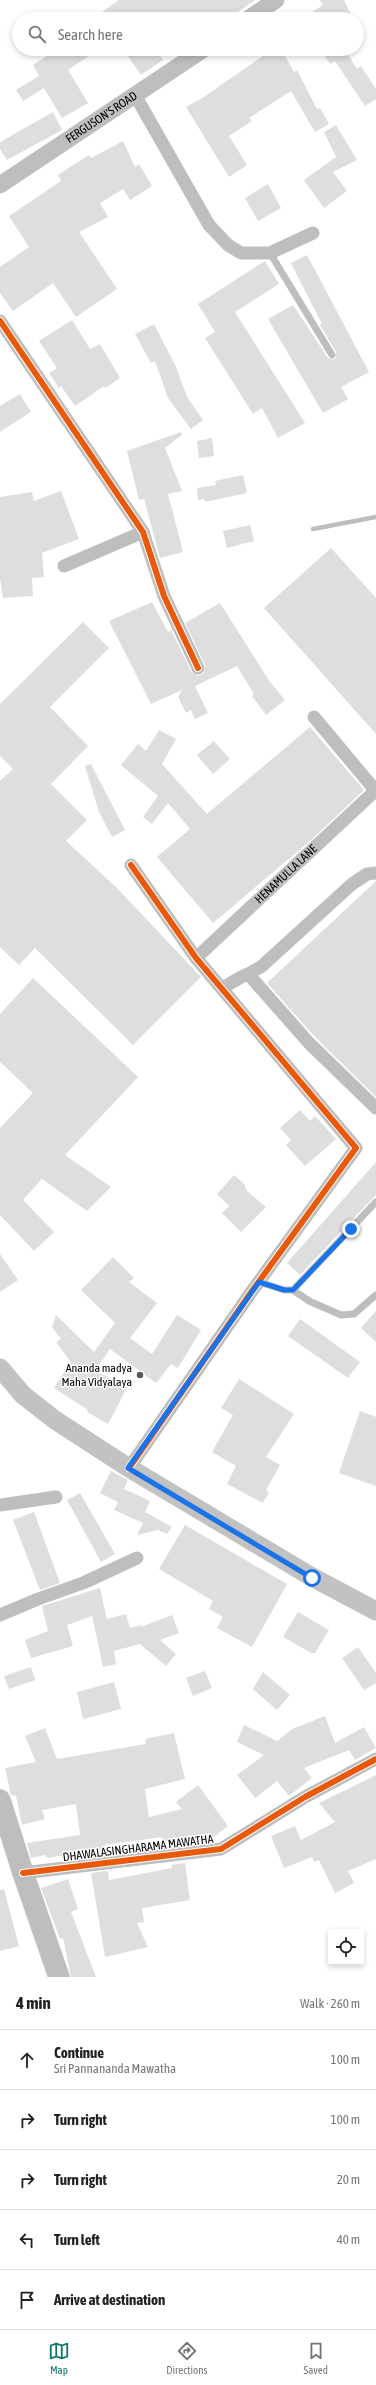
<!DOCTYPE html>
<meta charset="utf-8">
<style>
:root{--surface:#fff;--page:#f2f2f2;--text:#222;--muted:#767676;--line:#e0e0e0;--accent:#0f766e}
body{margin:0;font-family:"Asap Condensed",sans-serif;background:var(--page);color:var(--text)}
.controls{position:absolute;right:12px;bottom:12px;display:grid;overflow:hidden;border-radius:0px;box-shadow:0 2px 6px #0003}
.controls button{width:36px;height:36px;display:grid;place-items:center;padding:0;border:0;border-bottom:1px solid var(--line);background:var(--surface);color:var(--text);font:20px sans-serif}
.stop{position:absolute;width:12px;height:12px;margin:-9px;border:3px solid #1a73e8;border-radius:50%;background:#fff}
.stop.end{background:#1a73e8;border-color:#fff;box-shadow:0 1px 4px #0008}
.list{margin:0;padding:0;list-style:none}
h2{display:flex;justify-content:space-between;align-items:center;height:52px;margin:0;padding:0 16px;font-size:17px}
h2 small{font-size:13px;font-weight:400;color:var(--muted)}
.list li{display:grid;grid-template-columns:26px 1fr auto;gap:12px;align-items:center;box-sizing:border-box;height:60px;padding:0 16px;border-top:1px solid var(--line)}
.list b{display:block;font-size:15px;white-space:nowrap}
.list p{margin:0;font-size:13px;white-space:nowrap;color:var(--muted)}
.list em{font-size:13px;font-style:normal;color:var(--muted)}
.icon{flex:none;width:22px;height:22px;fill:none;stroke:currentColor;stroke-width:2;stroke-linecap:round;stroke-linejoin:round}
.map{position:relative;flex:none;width:376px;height:1977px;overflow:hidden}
.search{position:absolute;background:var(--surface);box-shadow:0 2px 6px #0003;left:12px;right:12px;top:12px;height:44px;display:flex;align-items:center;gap:10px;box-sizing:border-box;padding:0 14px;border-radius:22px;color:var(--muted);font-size:15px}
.sheet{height:352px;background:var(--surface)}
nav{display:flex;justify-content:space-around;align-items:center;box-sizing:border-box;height:56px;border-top:1px solid var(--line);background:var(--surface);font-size:11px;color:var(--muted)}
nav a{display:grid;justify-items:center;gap:2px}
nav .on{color:var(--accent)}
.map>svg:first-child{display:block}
</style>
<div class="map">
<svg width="376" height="1977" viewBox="0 0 376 1977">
<rect width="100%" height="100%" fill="#fff"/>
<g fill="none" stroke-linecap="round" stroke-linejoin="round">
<path stroke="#bdbdbd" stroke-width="4.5" d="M313 529 376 517"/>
</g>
<path fill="#dedede" d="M119 0H255L228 19H92Z
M320 0H344L353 19H301L323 5Z
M57 49H99L68 70 88 103 62 118 44 88 23 101 16 90 39 76 33 65Z
M123 49H155L163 60 141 75Z
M273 49H281L294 72 297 70 317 109 320 108 329 124 315 132 291 91 249 118 252 121 229 136 247 165 229 177 186 107 201 99Z
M320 49H353L347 53 357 69 361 66 376 89V99L365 106 335 61 330 64Z
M53 112 62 130 7 160 0 149V142Z
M336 125 357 160 333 172 347 191 324 208 304 180 336 157 324 132Z
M123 141 135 167 139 164 152 186 130 200 123 189 100 203 108 217 79 232 117 289 76 317 53 283 13 311 0 293V267L29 247 9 216 61 181 58 175 73 165 89 155 91 158Z
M268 184 281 208 258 221 245 198Z
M307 255 369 372 341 387 348 399 323 413 268 319 293 305 328 358 332 360 336 358V352L320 325 322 324 291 263Z
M265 261 279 284 235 312 305 423 278 438 262 408 253 414 205 338 215 332 198 304Z
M72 320 90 349 100 344 120 378 105 388 104 386 75 406 61 386 59 388 49 373 57 368 39 341Z
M154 324 176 367 187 397 203 420 191 429 168 398 155 361 151 363 135 334Z
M20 394 31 412 0 432V406Z
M181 432 182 435 165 448 182 491 168 494 183 552 160 558 144 499 139 500 127 451Z
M212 438 214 456 199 458 197 441Z
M243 475 247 493 205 502 204 499 198 500 197 488 216 485 215 481Z
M61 491 79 539 42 553 44 577 32 578 33 596 3 598 0 578V497L32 492 34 501Z
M250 525 254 541 227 548 223 531Z
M331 548 376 598V734L264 608Z
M152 602 168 632 171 630 191 671 198 676 204 673 205 665 185 623 220 603 270 682 285 700 266 715 252 696 254 694 237 666 195 686 208 713 195 719 191 710 186 713 178 697 182 690 151 704 109 621Z
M83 622 109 648 50 707 88 746 51 784 87 820 66 841 117 888 201 977 133 1045 35 948 19 965 0 947V781L13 769 0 756V704Z
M310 727 364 790 310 841 213 923 157 857 190 829 168 803 152 824 143 817 158 796 121 765 138 744 146 751 159 730 176 739 162 764 207 814Z
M214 741 230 759 213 774 197 755Z
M91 764 125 830 112 837 99 812 85 766Z
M376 881V1097L315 1037 267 983Z
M33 978 138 1077 65 1155 111 1187 87 1211 42 1179 23 1200 54 1232 34 1251 0 1215V1128L33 1093 0 1062V1014Z
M300 1110 310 1121 315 1116 336 1139 305 1166 286 1145 291 1140 280 1128Z
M376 1162V1195L300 1275 287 1263Z
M234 1175 244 1184 247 1191 266 1207 241 1232 222 1213 229 1206 217 1194Z
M0 1254 18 1280 0 1292Z
M113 1257 134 1278 129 1282 157 1303 130 1338 152 1354 177 1315 201 1330 178 1368 171 1364 156 1383 110 1349 95 1371 128 1386 108 1424 87 1412 88 1410 54 1388 71 1362 56 1342 61 1339 52 1327 56 1315 94 1352 115 1323 81 1290Z
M376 1311V1342L361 1328Z
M300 1319 360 1362 348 1378 288 1336Z
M239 1379 294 1414 266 1457 280 1465 266 1490 269 1492 263 1503 227 1484 236 1466 212 1452 233 1415 221 1408Z
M360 1411 376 1417V1486L339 1473Z
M111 1471 128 1480 124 1489 150 1501 145 1512 172 1527 167 1534 158 1530 137 1535 143 1523 114 1510 118 1502 100 1493Z
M80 1493 115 1554 101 1562 67 1500Z
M34 1512 60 1583 40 1590 13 1520Z
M185 1525 287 1584 252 1647 217 1628 223 1617 209 1609 213 1601 159 1569Z
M100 1588 107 1619 126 1614 130 1628 141 1625V1627L172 1615 179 1633 160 1640 176 1654 166 1666 140 1644 114 1651 116 1664 103 1667 92 1616 67 1625 73 1646 31 1658 25 1640 48 1631 42 1606Z
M298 1612 329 1630 315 1653H311L283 1637Z
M358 1647 376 1673V1683L364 1690 342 1658Z
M31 1667 35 1680 9 1689 4 1676Z
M205 1671 212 1688 193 1696 186 1678Z
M263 1672 290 1695 277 1710 253 1689Z
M114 1682 121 1709 83 1719 77 1692Z
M325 1716 335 1743 364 1727 376 1748 355 1760 349 1750 304 1768 312 1778 289 1796 277 1781 255 1798 237 1775 264 1755 237 1742 244 1725 277 1741 292 1729Z
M45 1728 57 1759 146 1744 145 1739 174 1733 185 1779 145 1789 149 1817 182 1809 176 1802 198 1785 228 1826 206 1843 201 1836 163 1842 162 1837 104 1845 105 1855 84 1858 83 1852 47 1858 46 1855 31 1858 27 1843 80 1835 76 1804 42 1810 45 1819 22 1825 16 1796 11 1795 5 1768 36 1762 25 1736Z
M376 1775V1859L348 1871 354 1883 335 1893 319 1860 314 1862 312 1857 284 1868 271 1836 295 1826 301 1840 335 1822 319 1803Z
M185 1863 190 1900 142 1908 144 1922 137 1923 148 1947 105 1957 91 1873 108 1871 109 1880 172 1868 171 1865Z
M68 1879 78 1909 71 1912 96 1977H71L63 1938 60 1939 41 1888Z
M4 1889 19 1946 0 1951V1890Z"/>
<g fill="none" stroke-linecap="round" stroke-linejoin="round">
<g stroke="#dbdbdb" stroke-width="22">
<path id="primary" d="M0 1800 23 1873 59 1977"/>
</g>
<path stroke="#bebebe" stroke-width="7" d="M270 253 332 355
M259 1282 284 1290H293L309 1301 341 1315 354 1314 376 1295
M293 1290 376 1202"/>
<g stroke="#bebebe" stroke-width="13">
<path d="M135 95 209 225 228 245 241 253H270L313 233"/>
<path d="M0 321 143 532 164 596 198 668"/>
<path d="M64 566 143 532"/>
<path d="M314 717 375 790"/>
<path id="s1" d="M196 958 376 790"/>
<path d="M249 975 309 1043 376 1108"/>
<path d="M223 989C235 978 249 975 262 966L352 884 367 874 376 873"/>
<path d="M129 1468 252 1291 356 1148 196 958 131 865"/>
<path d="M0 1505 56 1497"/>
<path d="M0 1615 38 1599 83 1583 137 1558"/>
<path d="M23 1873 221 1849 305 1797 376 1759"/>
</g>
<g stroke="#bebebe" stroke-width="17">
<path d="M248 19 276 0"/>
<path id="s2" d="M0 185 204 49"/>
</g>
<path stroke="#c2c2c2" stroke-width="19" d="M0 1368 23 1395 55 1420 129 1468 312 1577 376 1611"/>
<use href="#primary" stroke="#bebebe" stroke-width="21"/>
<g stroke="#fff" stroke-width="8">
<path id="cycleway" d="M0 321 143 532 164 596 198 668
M129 1468 252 1291 356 1148 196 958 131 865
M23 1873 221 1849 305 1797 376 1759"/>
</g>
<use href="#cycleway" stroke="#e8590c" stroke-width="6"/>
</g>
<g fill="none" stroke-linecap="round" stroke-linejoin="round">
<path stroke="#1a73e8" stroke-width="5" d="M312 1578 128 1468 259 1282 284 1290H293L351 1229"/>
</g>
<circle fill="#595959" stroke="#fff" stroke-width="1.5" cx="140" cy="1375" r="4"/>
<g text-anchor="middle" stroke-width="3" stroke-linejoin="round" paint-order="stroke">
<g font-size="12" fill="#000" stroke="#fff">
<text dy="4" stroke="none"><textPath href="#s2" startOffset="122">FERGUSON'S ROAD</textPath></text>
<text dy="4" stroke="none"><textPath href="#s1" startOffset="123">HENAMULLA LANE</textPath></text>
<text transform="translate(138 1848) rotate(-7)" y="4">DHAWALASINGHARAMA MAWATHA</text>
</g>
<g font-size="12" fill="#000" stroke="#fff" text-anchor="end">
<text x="132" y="1372">Ananda madya<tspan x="132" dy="14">Maha Vidyalaya</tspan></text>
</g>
</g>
</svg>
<div class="controls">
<button><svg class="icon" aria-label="locate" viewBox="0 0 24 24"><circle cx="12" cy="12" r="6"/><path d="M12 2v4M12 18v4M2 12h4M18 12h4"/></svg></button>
</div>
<div class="stop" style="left:312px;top:1578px"></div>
<div class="stop end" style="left:351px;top:1229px"></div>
<div class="search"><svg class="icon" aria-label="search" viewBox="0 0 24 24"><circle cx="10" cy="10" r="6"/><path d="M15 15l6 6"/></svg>Search here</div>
</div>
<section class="sheet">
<h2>4 min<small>Walk · 260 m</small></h2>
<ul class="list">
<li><svg class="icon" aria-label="ahead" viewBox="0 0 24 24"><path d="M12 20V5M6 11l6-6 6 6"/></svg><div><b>Continue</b><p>Sri Pannananda Mawatha</p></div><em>100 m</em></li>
<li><svg class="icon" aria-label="right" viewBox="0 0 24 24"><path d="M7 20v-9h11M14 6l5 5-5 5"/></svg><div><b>Turn right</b></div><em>100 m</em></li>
<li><svg class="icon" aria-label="right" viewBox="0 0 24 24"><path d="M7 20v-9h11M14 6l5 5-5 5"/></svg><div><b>Turn right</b></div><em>20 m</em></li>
<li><svg class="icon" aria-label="left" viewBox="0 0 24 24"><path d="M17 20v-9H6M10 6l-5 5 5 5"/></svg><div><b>Turn left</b></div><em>40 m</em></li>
<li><svg class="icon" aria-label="arrive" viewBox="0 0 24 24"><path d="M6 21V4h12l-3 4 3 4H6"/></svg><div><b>Arrive at destination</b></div></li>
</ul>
</section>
<nav>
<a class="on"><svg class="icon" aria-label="map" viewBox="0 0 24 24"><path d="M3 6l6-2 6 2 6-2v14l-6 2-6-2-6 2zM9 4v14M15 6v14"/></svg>Map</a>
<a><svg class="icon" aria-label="directions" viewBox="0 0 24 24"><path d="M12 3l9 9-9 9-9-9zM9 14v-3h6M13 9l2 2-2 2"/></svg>Directions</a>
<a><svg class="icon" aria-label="saved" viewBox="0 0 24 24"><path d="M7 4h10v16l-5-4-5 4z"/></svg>Saved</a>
</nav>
